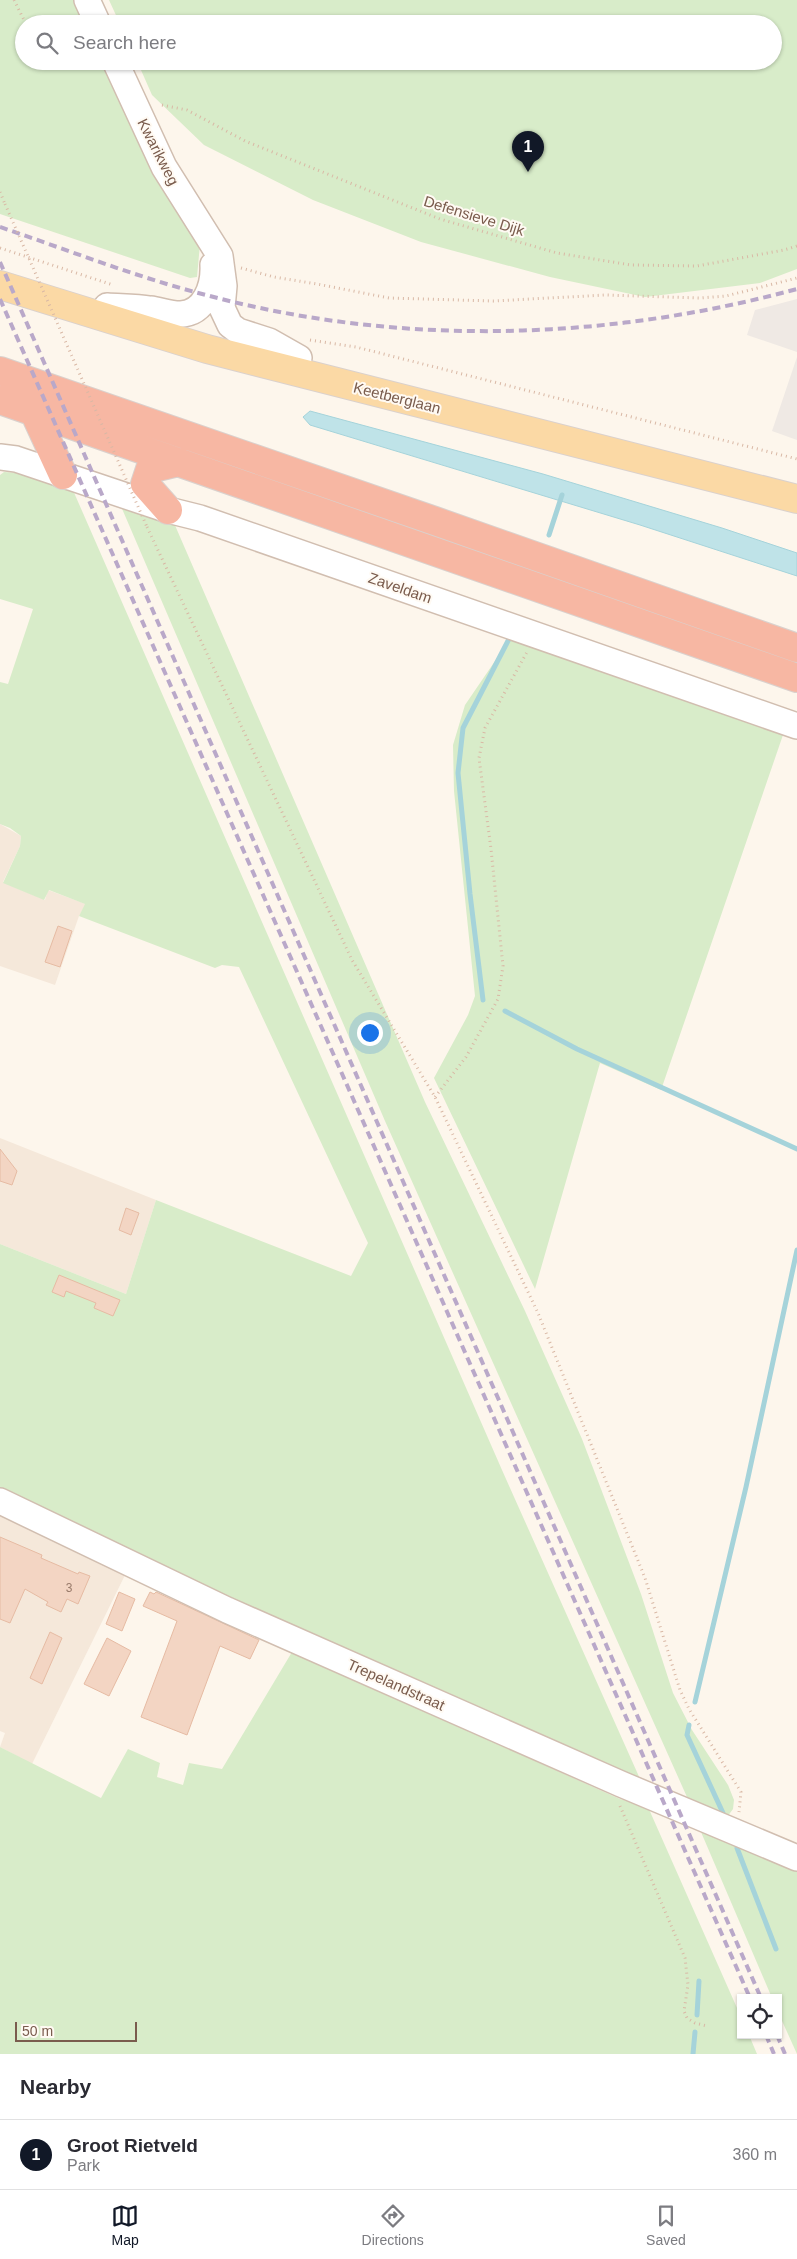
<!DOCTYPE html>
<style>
:root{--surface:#fff;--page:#f2f2f3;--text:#2b2b33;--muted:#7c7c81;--line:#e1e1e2;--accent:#111827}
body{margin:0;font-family:Helvetica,sans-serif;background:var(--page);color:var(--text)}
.controls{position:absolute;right:15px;bottom:15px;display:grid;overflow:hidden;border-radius:0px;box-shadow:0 1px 4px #0004}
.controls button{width:45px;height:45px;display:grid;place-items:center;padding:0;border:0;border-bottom:1px solid var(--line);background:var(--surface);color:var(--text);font:25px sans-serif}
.scale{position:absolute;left:15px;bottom:12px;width:122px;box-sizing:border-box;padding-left:5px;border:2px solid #7a5c4d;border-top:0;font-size:14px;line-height:18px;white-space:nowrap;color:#7a5c4d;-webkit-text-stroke:4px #fffaf3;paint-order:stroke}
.you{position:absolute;left:369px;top:1032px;width:18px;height:18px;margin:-12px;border:4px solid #fff;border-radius:50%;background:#1a73e8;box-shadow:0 0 0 8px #1a73e833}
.badge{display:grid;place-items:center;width:32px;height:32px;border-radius:50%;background:var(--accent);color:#fff;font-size:16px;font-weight:700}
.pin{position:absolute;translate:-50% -41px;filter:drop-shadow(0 1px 2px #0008)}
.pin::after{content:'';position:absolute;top:26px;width:18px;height:15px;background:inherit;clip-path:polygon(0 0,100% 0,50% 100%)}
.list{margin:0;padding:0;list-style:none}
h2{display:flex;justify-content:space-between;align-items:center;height:65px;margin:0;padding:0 20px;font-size:21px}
h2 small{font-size:16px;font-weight:400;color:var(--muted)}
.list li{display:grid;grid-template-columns:32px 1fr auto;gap:15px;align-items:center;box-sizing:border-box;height:70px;padding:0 20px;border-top:1px solid var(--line)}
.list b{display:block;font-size:19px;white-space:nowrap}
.list p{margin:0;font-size:16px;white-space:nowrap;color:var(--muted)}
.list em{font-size:16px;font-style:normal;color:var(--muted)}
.icon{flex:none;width:28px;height:28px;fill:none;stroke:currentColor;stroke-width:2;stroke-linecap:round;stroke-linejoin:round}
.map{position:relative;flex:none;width:797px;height:2054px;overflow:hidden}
.search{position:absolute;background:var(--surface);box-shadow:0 1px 4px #0004;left:15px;right:15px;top:15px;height:55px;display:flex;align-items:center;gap:12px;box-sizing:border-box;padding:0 18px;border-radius:28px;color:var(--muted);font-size:19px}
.sheet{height:135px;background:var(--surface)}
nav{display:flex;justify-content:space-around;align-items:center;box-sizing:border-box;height:70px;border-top:1px solid var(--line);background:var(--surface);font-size:14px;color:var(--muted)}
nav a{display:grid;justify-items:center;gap:2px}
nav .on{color:var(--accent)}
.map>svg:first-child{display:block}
</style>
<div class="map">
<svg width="797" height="2054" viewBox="0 0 797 2054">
<rect width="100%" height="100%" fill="#fdf6ec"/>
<path fill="#f5e8da" d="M0 824 21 836 20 846 3 882 45 900 48 890 86 904 79 916 55 985 0 966Z
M0 1138 156 1200 126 1294 0 1244Z
M0 1509 127 1571 32 1764 0 1747 5 1733 0 1731Z"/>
<path fill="#efe9e4" d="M797 299V352L747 335 755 310Z
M797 357V440L772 431Z"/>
<path fill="#d8ecc9" d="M0 0H75L86 24H24V61H103L124 110 200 244 197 277 190 278 0 214Z
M109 0H797V269L760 283 645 297 550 277 421 242 313 200 204 145 152 95 137 61H773V24H120Z
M4 472 19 473 72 488 502 1470 645 1790 0 1491V1244L126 1294 156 1200 351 1276 368 1243 239 967 222 965 215 968 79 916 85 904 49 890 44 900 3 883 20 846 21 836 10 828 0 824V682L8 684 33 609 0 599V475Z
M120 504 174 523 425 1102 525 1311 582 1439 641 1594 673 1693 692 1730 728 1785 734 1800 733 1809 724 1821 691 1806 385 1121Z
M510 639 784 732 661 1090 600 1063 535 1289 434 1078 468 1015 475 996 454 791 453 745 465 705Z
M292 1652 620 1799 648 1807 741 2017V2035H749L757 2054H0V1747L101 1798 128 1749 160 1763 157 1777 183 1785 189 1763 222 1769Z
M698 1825 797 1865V2054L778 2012V1998H772Z"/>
<path fill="#bfe3e8" stroke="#a5d3da" d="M310 411 543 474 722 528 797 553V576L640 525 310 425 303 417Z"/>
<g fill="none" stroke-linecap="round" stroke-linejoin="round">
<path stroke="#a5d3da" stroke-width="5" d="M549 535 562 495
M483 1000 470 894 458 773 463 728 510 637
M505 1011 577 1049 797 1149
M695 1702 746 1487 797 1250
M689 1725 687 1735 723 1813
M737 1848 776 1949
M697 2015 699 1981
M693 2054 695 2032"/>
</g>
<path fill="#f3d5c3" stroke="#e6bba3" d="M58 926 72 931 60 967 45 962Z
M0 1149 17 1171 12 1185 0 1181Z
M126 1208 139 1213 131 1235 119 1230Z
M59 1275 120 1300 113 1316 94 1308 96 1303 66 1291 64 1297 52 1292Z
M0 1537 42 1555 41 1558 78 1574 79 1572 90 1576 78 1604 67 1599 61 1612 46 1605 48 1602 25 1589 10 1623 0 1619Z
M119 1592 135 1599 122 1631 106 1624Z
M150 1592 154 1594 156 1592 259 1640 250 1659 220 1646 187 1735 141 1717 177 1621 143 1606Z
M50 1632 62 1638 42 1684 30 1678Z
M107 1638 131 1651 109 1696 84 1684Z"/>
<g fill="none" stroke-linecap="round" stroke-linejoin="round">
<g stroke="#d1beb0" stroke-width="28">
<path id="minor" d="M87 0 98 24
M115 61 164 167 220 256 224 286 222 308 230 325 238 331 269 341 299 358
M107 306C121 307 136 307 150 309 160 310 169 314 180 314 205 314 214 285 213 265
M0 457 16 459 168 510 200 518 797 726
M0 1501 227 1610 621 1784 797 1858"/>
</g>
<g stroke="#dad1cd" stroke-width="30">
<path id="major" d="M0 285 207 349 797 499"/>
</g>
<g stroke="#dad1cd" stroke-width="30">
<path id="highway" d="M0 371 435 521 797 648
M0 400 797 678
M34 412 63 475
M168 510 145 484 150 469 179 462"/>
</g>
<path stroke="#d9b8a5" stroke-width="3" stroke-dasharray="1 4" stroke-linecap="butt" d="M14 0 26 24
M51 61C63 71 77 66 90 61
M162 105 187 110 245 141 440 219 557 253 631 265 697 266 784 250 797 246
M0 192 5 204
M0 248 113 285
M241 268 274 277 317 284 389 298 493 301 605 295 700 298 726 296 797 278
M310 340 356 347 797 459
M147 527 352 960 435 1097 538 1313 645 1578 680 1690 689 1709 741 1792 739 1812
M435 1097 466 1057 498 999 503 966 491 849 479 758 485 728 527 652
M620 1806 685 1958 688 1985 684 2011 687 2018 695 2023 707 2026"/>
<use href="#minor" stroke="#fff" stroke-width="25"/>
<use href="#major" stroke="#fbd9a5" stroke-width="28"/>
<use href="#highway" stroke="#f7b7a3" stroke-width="28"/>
<path stroke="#b9a8c9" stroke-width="4" stroke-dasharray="8 5" stroke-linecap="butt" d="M0 227C68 250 136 277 206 295 399 347 605 341 797 289
M0 262 761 1998
M0 299 750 1998
M766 2035 774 2054
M777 2035 785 2054"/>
<path stroke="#d9b8a5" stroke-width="3" stroke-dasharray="1 4" stroke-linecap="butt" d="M5 204 147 527"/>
</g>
<g text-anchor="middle" stroke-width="4" stroke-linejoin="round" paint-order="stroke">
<g font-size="12" fill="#987a6a">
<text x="69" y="1592">3</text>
</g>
<g font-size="15" fill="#7a5c4d" stroke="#fffaf3">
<text transform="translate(158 152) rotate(63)" y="5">Kwarikweg</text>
<text transform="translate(474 216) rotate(17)" y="5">Defensieve Dijk</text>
<text transform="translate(397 398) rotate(14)" y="5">Keetberglaan</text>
<text transform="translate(400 588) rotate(19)" y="5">Zaveldam</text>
<text transform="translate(396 1685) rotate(24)" y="5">Trepelandstraat</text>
</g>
</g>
</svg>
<div class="controls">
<button><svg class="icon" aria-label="locate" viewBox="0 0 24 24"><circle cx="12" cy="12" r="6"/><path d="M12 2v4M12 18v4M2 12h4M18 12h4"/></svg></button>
</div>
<div class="scale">50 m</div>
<div class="you"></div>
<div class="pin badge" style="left:528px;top:172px">1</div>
<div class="search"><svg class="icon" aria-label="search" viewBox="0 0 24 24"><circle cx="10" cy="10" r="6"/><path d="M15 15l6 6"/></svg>Search here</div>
</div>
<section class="sheet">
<h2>Nearby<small></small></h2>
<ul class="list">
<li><span class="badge">1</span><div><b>Groot Rietveld</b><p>Park</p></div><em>360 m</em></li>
</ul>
</section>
<nav>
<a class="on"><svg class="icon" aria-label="map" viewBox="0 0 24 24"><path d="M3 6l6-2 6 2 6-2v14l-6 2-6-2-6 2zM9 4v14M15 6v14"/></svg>Map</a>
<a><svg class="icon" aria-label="directions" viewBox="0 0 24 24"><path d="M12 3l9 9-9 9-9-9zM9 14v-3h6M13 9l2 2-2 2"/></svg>Directions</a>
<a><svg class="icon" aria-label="saved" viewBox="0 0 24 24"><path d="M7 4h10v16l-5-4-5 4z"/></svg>Saved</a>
</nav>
